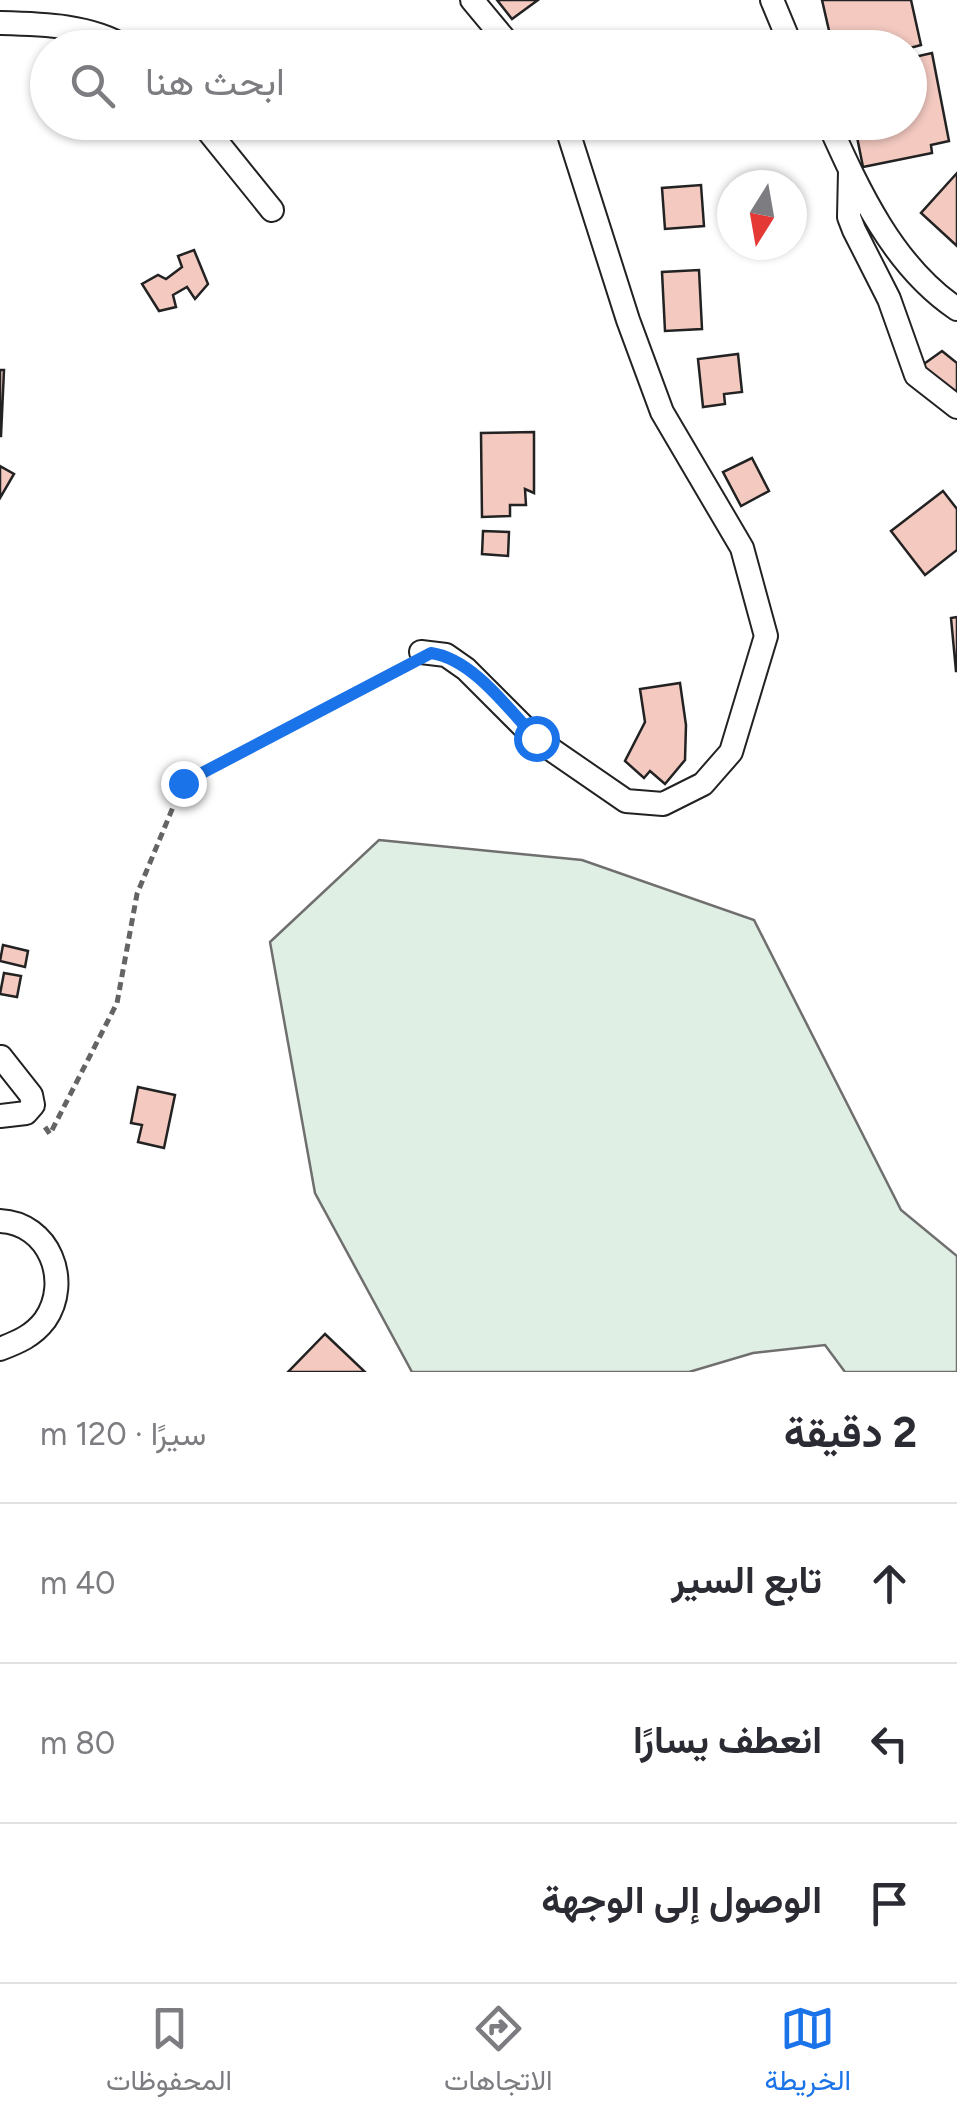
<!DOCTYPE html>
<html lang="ar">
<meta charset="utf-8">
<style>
:root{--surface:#fff;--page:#f7f7f7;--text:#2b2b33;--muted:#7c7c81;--line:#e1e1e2;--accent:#1a73e8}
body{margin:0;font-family:Figtree,Vazirmatn,sans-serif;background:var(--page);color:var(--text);direction:rtl}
.compass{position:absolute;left:717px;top:170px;width:90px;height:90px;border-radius:50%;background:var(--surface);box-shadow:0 2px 8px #0004;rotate:191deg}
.stop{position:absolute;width:30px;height:30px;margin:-22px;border:8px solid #1a73e8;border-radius:50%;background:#fff}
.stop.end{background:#1a73e8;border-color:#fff;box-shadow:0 2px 10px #0008}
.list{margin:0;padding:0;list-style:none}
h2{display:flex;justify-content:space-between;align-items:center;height:130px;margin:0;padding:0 40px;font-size:42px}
h2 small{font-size:32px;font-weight:400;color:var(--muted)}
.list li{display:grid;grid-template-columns:65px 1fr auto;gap:30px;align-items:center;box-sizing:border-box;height:160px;padding:0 40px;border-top:2px solid var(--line)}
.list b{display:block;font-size:38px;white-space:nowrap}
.list em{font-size:32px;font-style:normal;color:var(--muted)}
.icon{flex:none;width:55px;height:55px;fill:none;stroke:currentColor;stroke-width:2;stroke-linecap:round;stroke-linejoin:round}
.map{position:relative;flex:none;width:957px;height:1372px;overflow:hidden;direction:ltr}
.search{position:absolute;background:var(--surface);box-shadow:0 2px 8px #0004;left:30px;right:30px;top:30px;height:110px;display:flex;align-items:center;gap:25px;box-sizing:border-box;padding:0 35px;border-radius:55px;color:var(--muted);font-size:38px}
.sheet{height:610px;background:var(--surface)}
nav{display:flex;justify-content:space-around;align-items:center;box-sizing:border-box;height:140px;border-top:2px solid var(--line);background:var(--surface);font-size:28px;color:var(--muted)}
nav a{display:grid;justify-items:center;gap:5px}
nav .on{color:var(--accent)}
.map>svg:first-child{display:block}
</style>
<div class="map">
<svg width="957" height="1372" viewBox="0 0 957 1372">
<rect width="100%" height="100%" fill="#fff"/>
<path fill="#e0efe3" stroke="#6f6f6f" stroke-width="2.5" d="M379 840 582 860 754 920 901 1210 957 1256V1372H845L825 1345 753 1353 689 1372H412L315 1193 270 942Z"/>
<path fill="#f3c9c0" stroke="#222" stroke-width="2.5" d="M497 0H538L512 19Z
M822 0H911L921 45 910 48H833Z
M932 53 949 141 931 145 932 153 863 167 854 122H910V58Z
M957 173V246L921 213Z
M701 185 704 226 665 229 662 188Z
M194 250 208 284 195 299 187 287 173 295 176 307 159 311 142 284 158 275 166 279 182 267 178 256Z
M699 270 702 329 665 331 662 272Z
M942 351 957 363V395L921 366Z
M738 354 742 392 724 394 725 404 703 407 698 359Z
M0 370H4L1 436H0Z
M534 432V493L525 489 526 505H510V516L482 517 481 433Z
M752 458 769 491 741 506 723 472Z
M0 466 14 474 0 498Z
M943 491 957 509V550L925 575 891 531Z
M483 531 509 532 508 556 482 554Z
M957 617V671H956L951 618Z
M680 683 686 725 685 760 665 784 650 771 644 778 625 761 645 722 640 689Z
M3 945 28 951 25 967 0 961Z
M4 973 21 976 17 997 0 994Z
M138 1087 175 1095 164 1148 138 1142 142 1125 131 1123Z
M325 1334 365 1372H288Z"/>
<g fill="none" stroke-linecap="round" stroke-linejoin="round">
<g stroke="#222" stroke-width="26">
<path id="minor" d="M472 0 512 48
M772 0 792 48
M0 23C42 24 91 25 127 48
M201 122 272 210
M828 122C859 191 893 266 957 309
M850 171 849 217 854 230 889 299 916 375 957 407
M421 652 446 655 466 669 536 739 626 801 663 804 703 784 731 752 766 636 742 548 662 412 628 320 565 122
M0 1116 26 1113 33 1105 31 1095 1 1057
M0 1221C49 1223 72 1281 45 1320 33 1336 18 1342 0 1349"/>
</g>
<path stroke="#646464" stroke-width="5" stroke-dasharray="8 5" stroke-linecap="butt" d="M45 1127 50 1134 117 1003 137 894 183 783 406 666"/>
<use href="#minor" stroke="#fff" stroke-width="22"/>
</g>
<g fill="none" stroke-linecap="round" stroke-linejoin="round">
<path stroke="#1a73e8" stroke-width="12" d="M183 783 431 653C473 659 508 709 536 738"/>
</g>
</svg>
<svg class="compass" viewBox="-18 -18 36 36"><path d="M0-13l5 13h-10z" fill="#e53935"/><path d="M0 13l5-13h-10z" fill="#7c7c81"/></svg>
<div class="stop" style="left:536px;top:738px"></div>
<div class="stop end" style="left:183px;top:783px"></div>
<div class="search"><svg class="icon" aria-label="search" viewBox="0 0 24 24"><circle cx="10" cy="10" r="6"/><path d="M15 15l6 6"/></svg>ابحث هنا</div>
</div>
<section class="sheet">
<h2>2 دقيقة<small>سيرًا · 120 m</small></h2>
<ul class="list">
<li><svg class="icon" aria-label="ahead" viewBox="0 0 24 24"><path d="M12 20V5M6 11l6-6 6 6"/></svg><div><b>تابع السير</b></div><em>40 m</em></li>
<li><svg class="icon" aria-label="left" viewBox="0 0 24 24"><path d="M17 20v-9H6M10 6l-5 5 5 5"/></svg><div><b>انعطف يسارًا</b></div><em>80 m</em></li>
<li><svg class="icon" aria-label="arrive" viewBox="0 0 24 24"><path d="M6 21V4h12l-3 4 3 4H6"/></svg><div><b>الوصول إلى الوجهة</b></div></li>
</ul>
</section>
<nav>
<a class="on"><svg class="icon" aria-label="map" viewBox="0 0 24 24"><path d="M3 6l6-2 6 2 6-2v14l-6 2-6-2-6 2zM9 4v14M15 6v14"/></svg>الخريطة</a>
<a><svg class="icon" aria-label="directions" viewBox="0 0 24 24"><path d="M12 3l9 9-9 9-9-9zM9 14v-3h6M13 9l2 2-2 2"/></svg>الاتجاهات</a>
<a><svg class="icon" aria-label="saved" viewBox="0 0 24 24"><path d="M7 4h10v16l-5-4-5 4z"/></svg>المحفوظات</a>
</nav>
